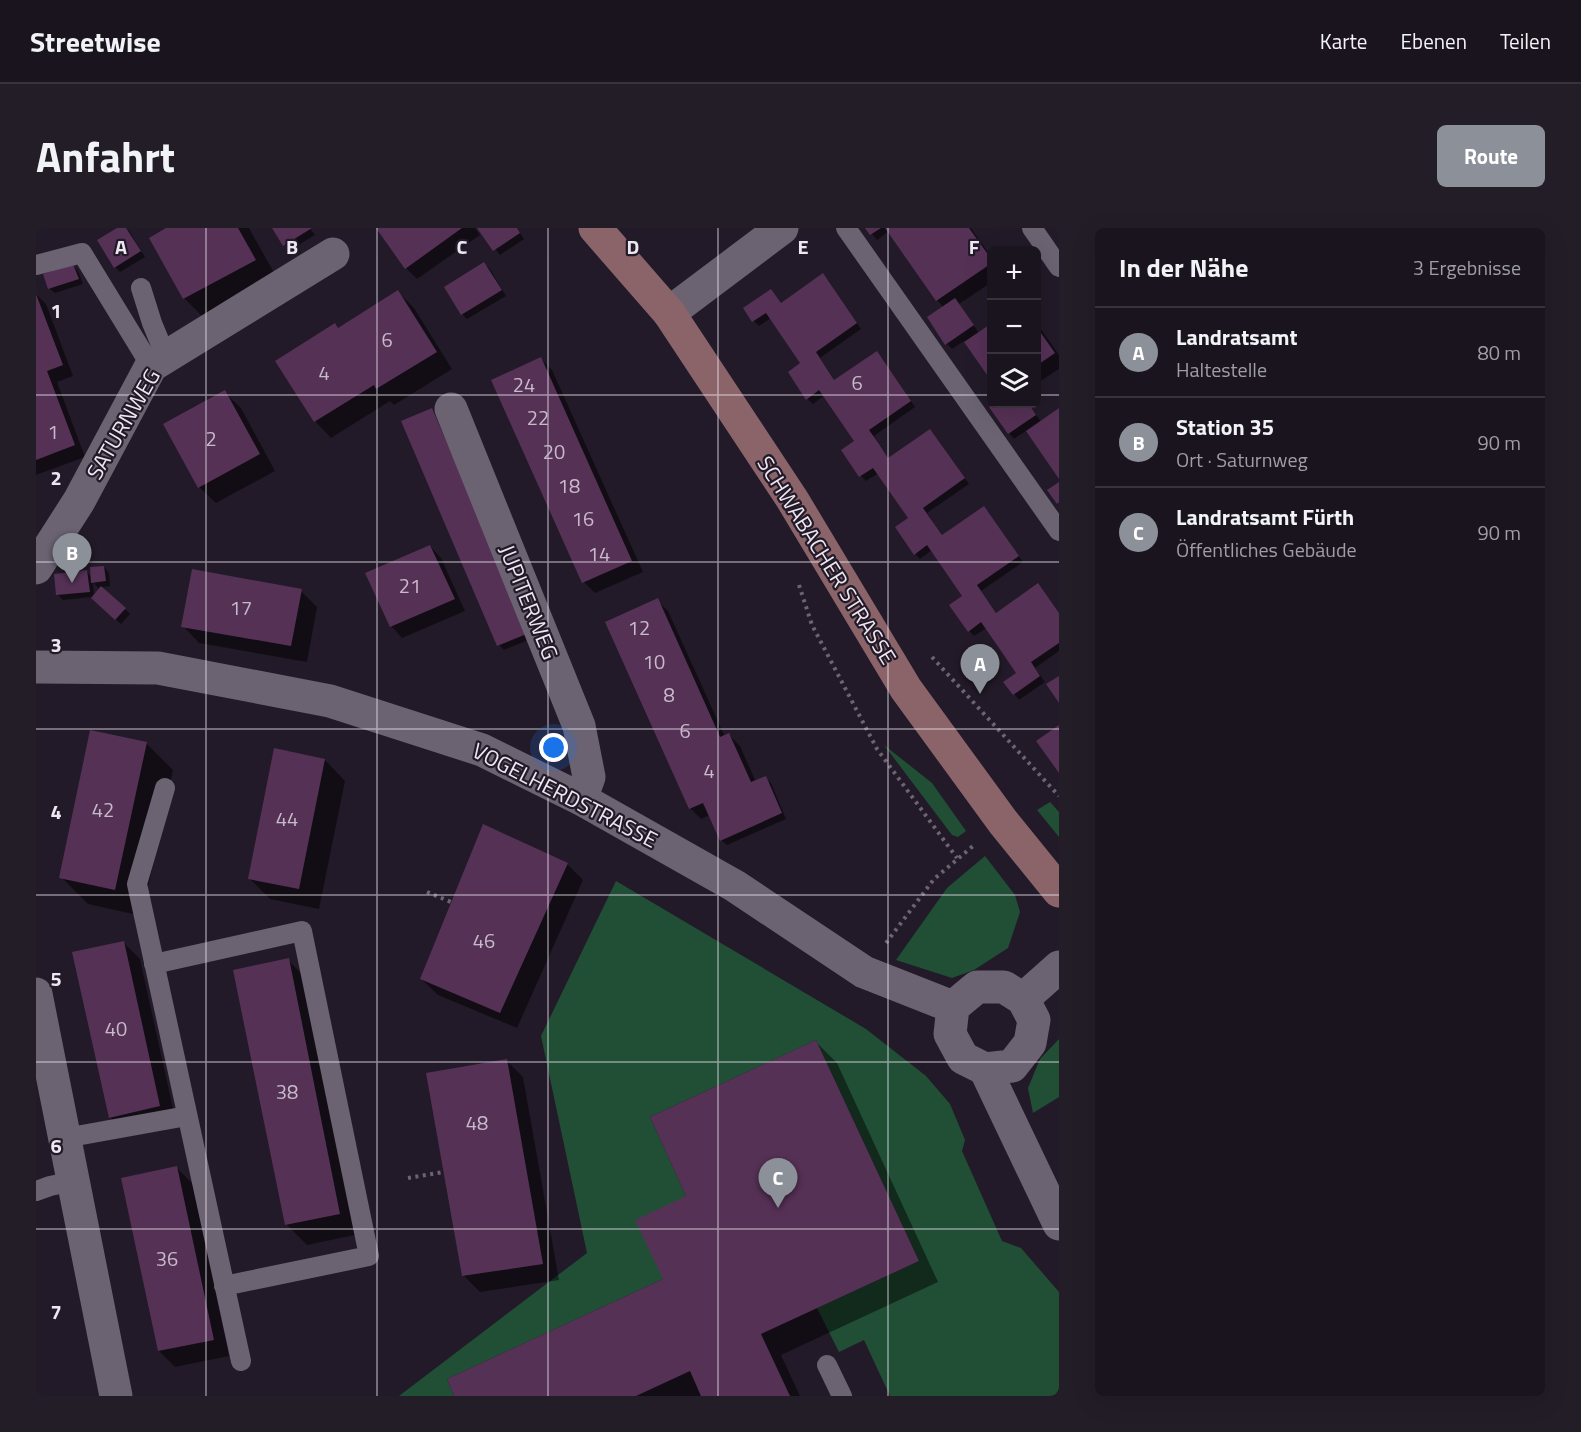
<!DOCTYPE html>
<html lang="de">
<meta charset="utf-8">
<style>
:root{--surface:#1a141e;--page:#231d27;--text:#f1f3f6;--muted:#9f9ea4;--line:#38333c;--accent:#8c9099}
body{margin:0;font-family:"Titillium Web",sans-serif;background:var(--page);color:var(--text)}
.controls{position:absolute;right:18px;top:18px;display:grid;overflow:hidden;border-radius:9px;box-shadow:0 6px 24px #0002}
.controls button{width:54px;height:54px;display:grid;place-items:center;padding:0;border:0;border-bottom:2px solid var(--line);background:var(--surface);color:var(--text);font:30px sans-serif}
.you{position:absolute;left:518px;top:520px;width:21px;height:21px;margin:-15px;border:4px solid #fff;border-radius:50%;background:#1a73e8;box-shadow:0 0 0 9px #1a73e833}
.badge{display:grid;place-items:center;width:39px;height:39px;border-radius:50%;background:var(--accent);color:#fff;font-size:20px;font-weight:700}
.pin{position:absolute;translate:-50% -50px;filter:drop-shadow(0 2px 3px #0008)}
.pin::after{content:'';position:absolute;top:32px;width:21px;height:18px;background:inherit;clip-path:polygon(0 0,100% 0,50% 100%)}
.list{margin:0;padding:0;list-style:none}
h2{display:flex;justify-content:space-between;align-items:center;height:78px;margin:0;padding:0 24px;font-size:26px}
h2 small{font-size:20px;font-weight:400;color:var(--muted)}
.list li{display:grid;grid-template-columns:39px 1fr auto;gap:18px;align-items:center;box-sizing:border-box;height:90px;padding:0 24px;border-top:2px solid var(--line)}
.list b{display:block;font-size:22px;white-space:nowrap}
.list p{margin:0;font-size:20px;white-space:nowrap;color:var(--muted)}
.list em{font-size:20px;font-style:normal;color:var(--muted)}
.icon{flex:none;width:33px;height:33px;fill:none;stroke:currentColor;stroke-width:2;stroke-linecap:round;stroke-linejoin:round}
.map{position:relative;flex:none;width:1023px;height:1168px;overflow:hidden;border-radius:9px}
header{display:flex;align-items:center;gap:36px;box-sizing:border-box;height:84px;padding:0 30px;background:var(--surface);border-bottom:2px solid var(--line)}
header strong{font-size:28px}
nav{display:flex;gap:33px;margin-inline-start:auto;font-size:21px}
.intro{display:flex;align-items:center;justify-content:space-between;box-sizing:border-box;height:144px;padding:0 36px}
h1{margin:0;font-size:42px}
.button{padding:15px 27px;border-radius:9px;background:var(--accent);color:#fff;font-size:21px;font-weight:700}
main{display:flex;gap:36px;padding:0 36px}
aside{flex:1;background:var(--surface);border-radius:9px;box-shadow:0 6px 24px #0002}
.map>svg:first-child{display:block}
</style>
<header>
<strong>Streetwise</strong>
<nav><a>Karte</a><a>Ebenen</a><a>Teilen</a></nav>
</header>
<div class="intro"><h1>Anfahrt</h1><a class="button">Route</a></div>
<main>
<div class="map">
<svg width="1023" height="1168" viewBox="0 0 1023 1168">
<rect width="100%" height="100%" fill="#221a28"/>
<path fill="#204f35" d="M848 517 896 555 930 603 922 609 916 607Z
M1014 574 1023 584V609L1001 582Z
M949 628 979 667 984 684 972 720 938 742 916 750 860 732 911 660Z
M580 653 830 801 890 848 914 876 929 912 926 923 966 1013 985 1020 1023 1064V1168H854L828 1112 803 1124 781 1080 883 1033 780 812 614 889 650 968 627 1051 411 1151 418 1168H363L551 1025 505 808Z
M1023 811V869L997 885 992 860 1004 831Z"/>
<path fill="#0007" d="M84 0H90L93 3 109 29 84 44 79 39Z
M133 0H213L246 59 175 97 148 70 115 10Z
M238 0H274L279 7 254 22 249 17Z
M342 0H439L444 7 381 51 370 40Z
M443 0H481L488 11 464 27Z
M831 0H935L956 30V54L923 76 943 105 956 152 928 113 916 121 911 116 908 80 901 72 853 3 841 12Z
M448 36 454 41 470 68 431 91 426 86Z
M37 37 42 43 47 56 19 65 13 60Z
M787 47 792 52 825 101 784 130 794 145 799 154 846 130 879 179 838 208 853 231 894 202 899 208 933 256 891 285 907 308 948 280 953 285 987 334 945 363 961 386 1002 357 1023 385V423L999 440 1009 454 983 472 969 454 982 445 951 400 938 408 933 403 928 368 896 322 884 331 879 326 874 290 843 245 830 253 825 248 807 222 820 213 789 167 777 176 771 171 767 135 735 90 723 98 718 93 735 63 746 76Z
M362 64 378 80 416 141 358 177 354 173 295 210 279 193 303 101Z
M0 66 10 76 37 148 21 154 49 229 0 247Z
M1000 94 1023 127V141L1000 156Z
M505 131 516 142 607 344 559 365 548 354Z
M188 164 205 180 239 243 180 275 163 259Z
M961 176H993L1005 194 1023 182V248L991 202 978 211 973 205 955 180Z
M396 182 401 187 497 410 468 422 463 417Z
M394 318 405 330 429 383 366 410 355 398Z
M68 339 73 345 74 358 62 360 57 354 58 368 89 381 94 386 85 396 55 369 27 372 22 367 51 344 56 350Z
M265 363 281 379 271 434 163 415 147 398Z
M621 372 632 383 689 509 693 507 704 518 720 554 729 550 735 555 750 591 691 617 685 612 674 587 665 591 654 580Z
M110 515 137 542 106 688 52 676 25 649Z
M289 532 309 553 283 681 234 671 213 650Z
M531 636 547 652 481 800 402 767 385 751Z
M87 714 104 731 140 894 90 905 74 889Z
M252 732 273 753 324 1006 271 1017 250 996Z
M780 814 801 835 902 1054 745 1127 764 1168H420L629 1052 652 969Z
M471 833 487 849 523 1052 444 1064 427 1047Z
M141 940 157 956 193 1128 139 1139 123 1123Z"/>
<path fill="#563156" d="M81 0H90L105 23 78 40 61 12Z
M130 0H202L220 32 147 71 113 10Z
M236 0H276L247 18Z
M340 0H426L369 41Z
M441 0H481L484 5 457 23Z
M829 0H845L834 7Z
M849 0H933L956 32V35L900 73Z
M448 34 466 62 425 87 408 59Z
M37 36 43 51 12 61 7 46Z
M787 45 821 95 780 124 798 152 841 123 875 173 833 202 843 216 852 230 894 201 929 250 887 280 906 307 948 278 983 328 941 357 960 385 1002 355 1023 385V415L995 434 1004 448 977 467 967 454 980 445 963 420 945 394 932 404 913 377 926 368 891 317 878 327 859 299 872 290 837 240 823 249 805 222 818 213 783 162 770 172 752 144 764 135 730 85 716 94 707 80 735 61 745 75Z
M362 62 401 124 340 161 338 157 278 194 239 133 299 95 302 100Z
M0 66 27 137 11 143 39 217 0 232Z
M919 70 938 97 909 117 891 89Z
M956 95V154L928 114Z
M1000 98 1019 125 1000 138Z
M505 129 596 333 546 355 455 152Z
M189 162 224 226 162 260 127 196Z
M958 176H993L1000 187 972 206 953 179Z
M396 180 493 405 461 418 365 193Z
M1023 180V251L990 203Z
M1023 254V274L1021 276 1011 262Z
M394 317 419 371 354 399 329 345Z
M68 338 70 353 55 355 54 339Z
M156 341 266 361 255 418 145 399Z
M51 342 54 364 20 367 18 346Z
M65 358 90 380 79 392 55 370Z
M622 370 684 509 693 505 715 554 730 548 746 585 684 613 667 575 653 581 569 394Z
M1023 448V475L1010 456Z
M1023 497V545L1000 513Z
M54 502 111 514 79 662 23 650Z
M238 520 289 531 263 661 212 651Z
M447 596 532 635 464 785 384 751Z
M88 713 124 878 73 890 36 724Z
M253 730 304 986 249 997 197 742Z
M780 812 883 1033 725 1106 754 1168H665L654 1143 600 1168H418L411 1151 627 1051 599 992 650 968 614 889Z
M471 831 507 1036 426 1048 390 845Z
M141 938 178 1112 122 1123 85 950Z"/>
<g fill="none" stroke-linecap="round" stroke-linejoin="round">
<path stroke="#6c6471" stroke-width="4" stroke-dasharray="3 4.5" stroke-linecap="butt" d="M763 357 776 397 841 521 921 630
M896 429 1023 568
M391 664 415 674
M850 715 898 651 937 618
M372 950 407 944"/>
<path stroke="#6b6272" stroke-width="20" d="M810 0 1023 303
M996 0 1023 39
M0 37 46 25 115 138
M105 60 116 95 130 129
M129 560 101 656 205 1133
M118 736 266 703 333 1028 188 1058
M29 910 151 888
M0 963 14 958 38 953
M791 1137 806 1168"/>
<path stroke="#6b6272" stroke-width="33" d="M633 85 746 0
M415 181 543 498 553 549 545 571
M0 340 43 273 115 138 297 26
M0 439 122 440 294 473 446 522 545 571 699 658 828 744 917 779
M941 759H968L987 771 998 792 994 815 976 838 949 841 927 830 914 806 917 779Z
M0 766 80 1168
M987 771 1023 739
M949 841 1023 996"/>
<path stroke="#8a6469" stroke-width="33" d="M559 0 633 85 756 271 870 461 967 594 1023 663"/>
</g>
<path fill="none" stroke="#ede7f1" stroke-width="1.5" stroke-opacity="0.55" d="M170 0V1168M341 0V1168M512 0V1168M682 0V1168M852 0V1168M0 167H956M1000 167H1023M0 334H1023M0 501H1023M0 667H1023M0 834H1023M0 1001H1023"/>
<g text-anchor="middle" stroke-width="4.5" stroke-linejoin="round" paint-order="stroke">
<g font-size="20" fill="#c7baca">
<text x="351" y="119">6</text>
<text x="288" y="152">4</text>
<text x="821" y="162">6</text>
<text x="488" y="164">24</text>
<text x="502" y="197">22</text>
<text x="17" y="211">1</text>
<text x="175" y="218">2</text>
<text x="518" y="231">20</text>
<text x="533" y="265">18</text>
<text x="547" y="298">16</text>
<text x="563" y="333">14</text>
<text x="374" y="365">21</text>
<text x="205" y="387">17</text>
<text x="603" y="407">12</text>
<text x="618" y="441">10</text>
<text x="633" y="474">8</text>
<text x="649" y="510">6</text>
<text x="673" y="550">4</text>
<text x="67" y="589">42</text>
<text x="251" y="598">44</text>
<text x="448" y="720">46</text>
<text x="80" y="808">40</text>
<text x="251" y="871">38</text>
<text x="441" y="902">48</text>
<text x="131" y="1038">36</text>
</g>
<g font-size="22" fill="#ede7f1" stroke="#221a28">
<text transform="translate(87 196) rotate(-60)" y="8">SATURNWEG</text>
<text transform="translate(791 332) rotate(58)" y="8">SCHWABACHER STRASSE</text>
<text transform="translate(493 374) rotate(68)" y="8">JUPITERWEG</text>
<text transform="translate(529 567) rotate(27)" y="8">VOGELHERDSTRASSE</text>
</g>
</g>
<g font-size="20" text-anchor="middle" font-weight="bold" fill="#ede7f1" stroke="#221a28" stroke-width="4.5" stroke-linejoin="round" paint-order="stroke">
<text x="85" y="26">A</text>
<text x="256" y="26">B</text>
<text x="426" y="26">C</text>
<text x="597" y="26">D</text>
<text x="767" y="26">E</text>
<text x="938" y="26">F</text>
<text x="20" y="90">1</text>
<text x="20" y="257">2</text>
<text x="20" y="424">3</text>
<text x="20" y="591">4</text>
<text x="20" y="758">5</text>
<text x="20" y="925">6</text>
<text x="20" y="1091">7</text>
</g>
</svg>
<div class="controls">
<button>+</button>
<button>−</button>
<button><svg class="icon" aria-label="layers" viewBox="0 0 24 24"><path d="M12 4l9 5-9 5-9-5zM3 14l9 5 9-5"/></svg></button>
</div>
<div class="you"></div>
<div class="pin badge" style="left:944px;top:466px">A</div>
<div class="pin badge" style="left:36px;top:355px">B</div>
<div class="pin badge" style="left:742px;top:980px">C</div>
</div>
<aside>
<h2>In der Nähe<small>3 Ergebnisse</small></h2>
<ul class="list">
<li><span class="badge">A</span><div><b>Landratsamt</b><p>Haltestelle</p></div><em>80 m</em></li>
<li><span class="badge">B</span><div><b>Station 35</b><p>Ort · Saturnweg</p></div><em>90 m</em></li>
<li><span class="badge">C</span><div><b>Landratsamt Fürth</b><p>Öffentliches Gebäude</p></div><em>90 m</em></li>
</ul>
</aside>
</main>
